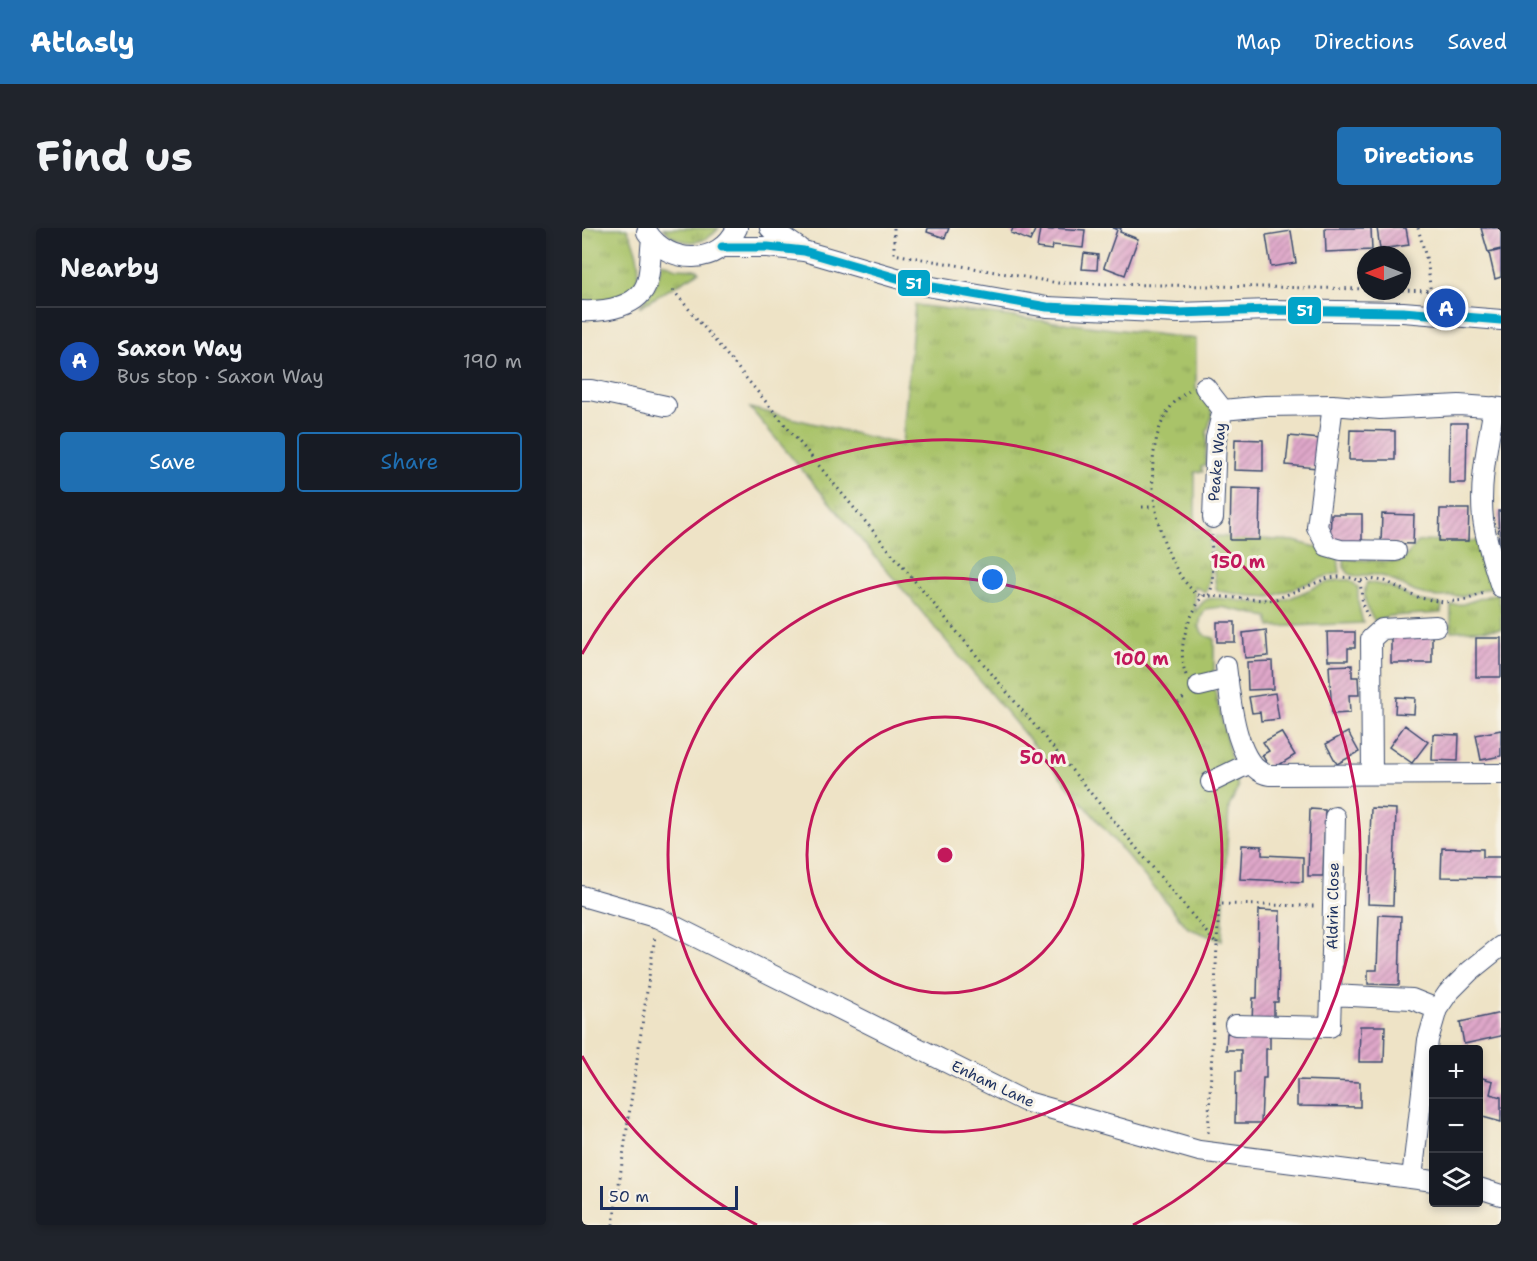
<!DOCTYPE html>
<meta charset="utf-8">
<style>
:root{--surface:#171b24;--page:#20242c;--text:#f1f3f6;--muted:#9ea1a6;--line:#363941;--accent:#1f6fb2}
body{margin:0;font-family:"Shantell Sans",sans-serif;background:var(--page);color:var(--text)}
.controls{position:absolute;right:18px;bottom:18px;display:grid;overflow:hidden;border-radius:6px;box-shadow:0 3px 9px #0003}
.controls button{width:54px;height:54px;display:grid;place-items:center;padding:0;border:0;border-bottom:2px solid var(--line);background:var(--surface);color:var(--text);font:30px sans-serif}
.compass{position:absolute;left:775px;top:18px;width:54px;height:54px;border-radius:50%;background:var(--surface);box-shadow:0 3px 9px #0003;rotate:270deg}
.scale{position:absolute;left:18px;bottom:15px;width:138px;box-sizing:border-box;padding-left:6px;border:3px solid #1b2f5e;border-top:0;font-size:16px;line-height:21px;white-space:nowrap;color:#1b2f5e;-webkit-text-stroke:4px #f7f3e8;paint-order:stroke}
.you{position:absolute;left:411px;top:352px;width:21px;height:21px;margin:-15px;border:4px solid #fff;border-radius:50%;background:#1a73e8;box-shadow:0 0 0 9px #1a73e833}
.badge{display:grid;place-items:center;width:39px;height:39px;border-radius:50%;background:var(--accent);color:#fff;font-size:20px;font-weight:700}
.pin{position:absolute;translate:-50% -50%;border:3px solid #fff;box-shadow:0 2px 6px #0006}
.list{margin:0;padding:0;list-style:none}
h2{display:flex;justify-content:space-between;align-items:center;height:78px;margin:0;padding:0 24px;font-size:26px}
h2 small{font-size:20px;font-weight:400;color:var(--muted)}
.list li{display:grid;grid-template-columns:39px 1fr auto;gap:18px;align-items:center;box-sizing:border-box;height:108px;padding:0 24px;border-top:2px solid var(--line)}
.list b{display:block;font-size:22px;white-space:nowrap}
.list p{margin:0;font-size:20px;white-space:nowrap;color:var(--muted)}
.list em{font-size:20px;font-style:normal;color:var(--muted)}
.actions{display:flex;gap:12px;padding:18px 24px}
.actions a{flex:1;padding:14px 0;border:2px solid var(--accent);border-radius:6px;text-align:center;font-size:21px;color:var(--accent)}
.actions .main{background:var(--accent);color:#fff}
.icon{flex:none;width:33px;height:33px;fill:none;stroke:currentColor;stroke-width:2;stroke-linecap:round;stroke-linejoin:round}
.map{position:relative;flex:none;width:919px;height:997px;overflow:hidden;border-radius:6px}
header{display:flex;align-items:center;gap:36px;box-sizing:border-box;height:84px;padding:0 30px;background:var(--accent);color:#fff}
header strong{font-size:28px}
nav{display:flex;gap:33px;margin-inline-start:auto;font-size:21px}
.intro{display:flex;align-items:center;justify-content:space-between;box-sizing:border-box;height:144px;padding:0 36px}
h1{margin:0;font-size:42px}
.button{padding:15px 27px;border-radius:6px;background:var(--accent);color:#fff;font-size:21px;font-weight:700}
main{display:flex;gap:36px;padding:0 36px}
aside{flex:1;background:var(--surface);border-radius:6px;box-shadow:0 3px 9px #0003}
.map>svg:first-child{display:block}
</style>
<header>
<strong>Atlasly</strong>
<nav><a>Map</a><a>Directions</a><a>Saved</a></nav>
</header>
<div class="intro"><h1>Find us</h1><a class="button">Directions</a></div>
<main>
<aside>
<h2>Nearby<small></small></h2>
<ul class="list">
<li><span class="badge" style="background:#1a4fb4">A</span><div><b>Saxon Way</b><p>Bus stop · Saxon Way</p></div><em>190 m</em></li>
</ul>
<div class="actions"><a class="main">Save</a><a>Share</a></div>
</aside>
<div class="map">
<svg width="919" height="997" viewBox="0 0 919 997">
<defs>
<pattern id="grass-tufts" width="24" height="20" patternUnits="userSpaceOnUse" patternTransform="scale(1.5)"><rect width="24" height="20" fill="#a9c369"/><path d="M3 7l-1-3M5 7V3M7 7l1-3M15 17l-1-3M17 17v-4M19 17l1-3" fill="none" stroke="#899f5a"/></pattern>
<pattern id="building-hatch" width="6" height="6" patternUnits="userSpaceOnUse" patternTransform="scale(1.5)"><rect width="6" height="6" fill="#dfa7c9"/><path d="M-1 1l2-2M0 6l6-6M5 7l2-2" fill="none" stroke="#b488a6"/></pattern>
</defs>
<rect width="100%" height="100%" fill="#f7f3e8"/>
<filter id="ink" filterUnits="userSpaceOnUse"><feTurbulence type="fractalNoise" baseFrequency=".0167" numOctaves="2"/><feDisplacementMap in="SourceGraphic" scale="12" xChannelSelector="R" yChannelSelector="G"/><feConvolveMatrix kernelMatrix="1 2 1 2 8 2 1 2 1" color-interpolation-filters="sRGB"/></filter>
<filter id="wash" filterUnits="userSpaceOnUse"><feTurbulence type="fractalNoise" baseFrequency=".008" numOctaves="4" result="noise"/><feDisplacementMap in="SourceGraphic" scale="24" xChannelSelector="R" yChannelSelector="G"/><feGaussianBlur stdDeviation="1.35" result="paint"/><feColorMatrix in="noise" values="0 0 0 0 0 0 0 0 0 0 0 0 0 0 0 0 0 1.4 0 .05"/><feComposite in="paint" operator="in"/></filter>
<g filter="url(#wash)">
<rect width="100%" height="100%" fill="#eee3c6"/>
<path fill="url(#grass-tufts)" stroke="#627964" stroke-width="1.5" d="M0 0H45C69 51 58 72 0 74Z
M81 0H137C121 19 97 18 81 0Z
M79 34 95 40 115 41 117 44 57 79C70 64 78 54 79 34Z
M333 77 614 111V162H616L629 181 630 187 625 204 623 238 619 239 621 244H613V300L629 301C623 320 633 351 623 364L612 358 613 384C617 379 620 373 626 371 637 367 672 377 687 375 716 373 739 349 768 352L776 359V374L781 395 688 399 686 389 639 379 624 381C615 393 614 408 632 410V442L629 447 656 560 647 579 640 713 606 700 168 180 320 217Z
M633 308 712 313 734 319 756 329 758 345 739 350 689 369 667 368 637 363 634 360 630 328Z
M857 312 897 313 913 358 882 368 853 369 833 364 804 349 789 346 777 349 767 346 762 339V331L817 334 821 332 836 314Z
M785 354 809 359 833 372 858 376 860 378 859 385 807 388 793 393C784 381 779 368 785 354Z
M915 365 919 379V401L869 403V377L881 376Z"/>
<g id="blocks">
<path fill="url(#building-hatch)" d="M346 0H367L363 10 345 4Z
M431 0H454L448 13 429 5Z
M472 0 503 2 501 20 471 17 470 22 455 20 458 1 471 2Z
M531 0H539L538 4 556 11 543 47 522 39 535 2Z
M743 0H789L790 22 744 24Z
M795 0H824L827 17 798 21Z
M899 0H919V21L906 24Z
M709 3 714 35 689 39 684 7Z
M919 22V49L913 51 907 25Z
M502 25 516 27 515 42 500 41Z
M868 195H885L884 255H867Z
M768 202 813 203V232H767Z
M707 208 738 211 735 240 704 237Z
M653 211 681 212V243L652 242Z
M649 260 678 261 677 312H648Z
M858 281H887L886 313H857Z
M916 283H919V317H917Z
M749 286H780V315H748Z
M800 286 832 287 831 316 799 315Z
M635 394H653V414H635Z
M684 402 686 428 663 430 661 405Z
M745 404H773V420H766V432H746Z
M809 407H850V435H809Z
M894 410H919V449H894Z
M690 433 691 461 666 462 665 434Z
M770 437V449H776L777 467H767L768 485 750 486 747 438Z
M693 465 697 491 679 493 678 484 670 485 667 469Z
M814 469 833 470 832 486 813 485Z
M823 497 846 514 830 535 807 519Z
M919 502V528L899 532 894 507Z
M699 504 713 527 689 542 680 527 687 523 681 514Z
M766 504 777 524 755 536 744 516Z
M851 506 877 507 876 533 850 532Z
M789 580 814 581 811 677 786 676Z
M728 581 743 582 741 648H726Z
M660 617 680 618V627L721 629V654L658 651Z
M860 620 901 621V629H919V650L859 649Z
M677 682 698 683 696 774H692V794L670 793 671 770H675Z
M797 687 819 688 817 757 786 756V742H795Z
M919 785V808L882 816 878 794Z
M778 798H803L802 834H777Z
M645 805 688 806V821H684V850H681L679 895H653L654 843H659V822H644Z
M897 849 911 853 908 866 919 869V894L897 888Z
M715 852 778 854V879L715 878Z"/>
</g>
</g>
<g filter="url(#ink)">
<use href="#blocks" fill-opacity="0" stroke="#3b4a6e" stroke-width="1.5"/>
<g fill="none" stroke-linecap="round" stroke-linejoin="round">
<g stroke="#3b4a6e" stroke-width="22">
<path id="minor" d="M188 0 217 20
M65 4C87 38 137 38 155 0
M140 19H186L222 23 339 57 465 79 596 85 688 82 821 84 919 92
M0 83C22 84 58 79 65 54 69 41 68 24 70 11
M623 159 641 182
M0 162H9L84 178
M751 177 735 299 745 318 759 322 814 323
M912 179C906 215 897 254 901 291 904 314 912 337 919 359
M631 290 634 210 641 182 683 178 751 177 798 181 877 177 919 180
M644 438C648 467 653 541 687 547L919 546
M617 458 646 451
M790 546 789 411 800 401 854 398
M629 554 668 535
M0 668 76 690 442 873 617 923 852 953
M749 767 753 589
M653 797 748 799 749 767 830 771 855 781
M830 950 846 812 855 781 866 765 888 743 919 718
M897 960 919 967"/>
</g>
<path stroke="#3b4a6e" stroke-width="3" stroke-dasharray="1.5 4.5" stroke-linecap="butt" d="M312 0V26L476 55 784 61
M836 0 846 37 849 69
M91 62 635 717 626 907
M820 62 850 63
M607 163C547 196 569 331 616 367L681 372 694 371 746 350 757 349 771 350 778 353 788 351 803 353 838 370 861 374 884 372 902 365
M560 279H573
M778 353 781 378 786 389
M627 367C634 355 628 323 630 307
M604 447C594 420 606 390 621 367
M596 475 602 469
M635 715 637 676 732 678
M31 997 73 708"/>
<use href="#minor" stroke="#fff" stroke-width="20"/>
<g stroke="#f7f3e8" stroke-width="14">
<path id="bus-1" d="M140 19H186L222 23 339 57 465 79 596 85 688 82 821 84 919 92"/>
</g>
<use href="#bus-1" stroke="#01a3c8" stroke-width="9"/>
</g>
</g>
<g fill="none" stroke="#c2185b" stroke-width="3">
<circle cx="363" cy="627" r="138"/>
<circle cx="363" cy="627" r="277"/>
<path d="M175 997A415 415 0 0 1 0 828M0 426A415 415 0 1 1 551 997"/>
</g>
<g text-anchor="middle" stroke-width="6" stroke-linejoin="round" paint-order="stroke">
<g font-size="15" fill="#1b2f5e" stroke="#f7f3e8">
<text transform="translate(635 234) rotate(-85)" y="5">Peake Way</text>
<text transform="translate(751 678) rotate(-89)" y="5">Aldrin Close</text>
<text transform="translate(411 856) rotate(25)" y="5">Enham Lane</text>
</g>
</g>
<circle cx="363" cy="627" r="9" fill="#c2185b" stroke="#f7f3e8" stroke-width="3"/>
<g font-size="18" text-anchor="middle" font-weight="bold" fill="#c2185b" stroke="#f7f3e8" stroke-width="6" stroke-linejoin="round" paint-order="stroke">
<text x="656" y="340">150 m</text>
<text x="559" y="437">100 m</text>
<text x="461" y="536">50 m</text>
</g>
<g stroke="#f7f3e8" stroke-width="2">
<rect x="315" y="41" width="34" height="28" rx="6" fill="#01a3c8"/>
<rect x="705" y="68" width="35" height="29" rx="6" fill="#01a3c8"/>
</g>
<g font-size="16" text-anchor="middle" font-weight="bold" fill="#fff">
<text x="332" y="61">51</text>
<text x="723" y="88">51</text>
</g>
</svg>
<div class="controls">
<button>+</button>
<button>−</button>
<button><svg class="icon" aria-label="layers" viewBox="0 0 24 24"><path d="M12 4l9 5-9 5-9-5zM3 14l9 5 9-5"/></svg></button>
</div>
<svg class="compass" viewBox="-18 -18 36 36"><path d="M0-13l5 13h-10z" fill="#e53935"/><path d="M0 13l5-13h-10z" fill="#9ea1a6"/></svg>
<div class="scale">50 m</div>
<div class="you"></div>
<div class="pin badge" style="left:864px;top:80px;background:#1a4fb4">A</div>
</div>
</main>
